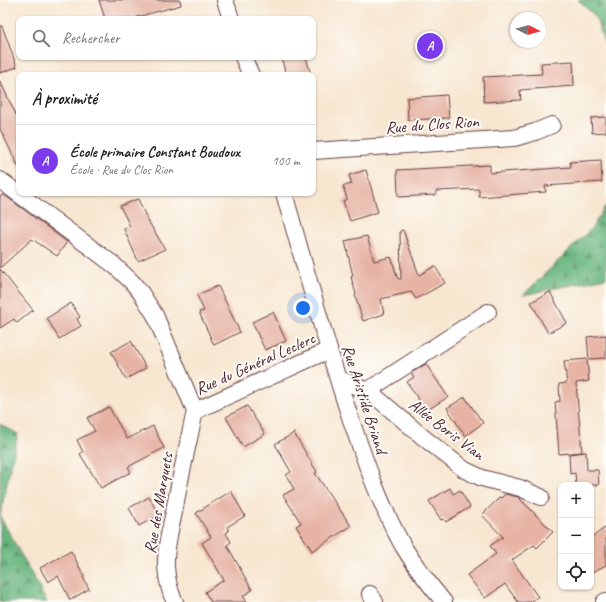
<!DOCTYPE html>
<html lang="fr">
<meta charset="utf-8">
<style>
:root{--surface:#fff;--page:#f6f6f6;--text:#222;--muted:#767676;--line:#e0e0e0;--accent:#7c3aed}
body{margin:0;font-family:Caveat,sans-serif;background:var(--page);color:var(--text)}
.controls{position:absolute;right:12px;bottom:12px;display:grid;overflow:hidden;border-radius:8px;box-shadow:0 1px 3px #0004}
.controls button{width:36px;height:36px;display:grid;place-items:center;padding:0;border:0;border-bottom:1px solid var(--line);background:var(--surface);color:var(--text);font:20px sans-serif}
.compass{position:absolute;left:510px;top:12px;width:36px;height:36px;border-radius:50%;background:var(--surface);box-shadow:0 1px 3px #0004;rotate:96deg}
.you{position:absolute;left:303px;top:308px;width:14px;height:14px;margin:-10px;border:3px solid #fff;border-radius:50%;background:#1a73e8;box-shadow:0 0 0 6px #1a73e833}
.badge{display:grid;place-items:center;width:26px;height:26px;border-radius:50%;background:var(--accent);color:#fff;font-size:13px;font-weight:700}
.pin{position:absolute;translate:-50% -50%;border:2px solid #fff;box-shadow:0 1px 4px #0006}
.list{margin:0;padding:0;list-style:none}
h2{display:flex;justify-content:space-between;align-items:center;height:52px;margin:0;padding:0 16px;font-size:17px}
h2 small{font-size:13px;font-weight:400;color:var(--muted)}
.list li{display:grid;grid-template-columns:26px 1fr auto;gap:12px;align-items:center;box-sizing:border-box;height:72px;padding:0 16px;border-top:1px solid var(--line)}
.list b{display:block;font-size:15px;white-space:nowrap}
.list p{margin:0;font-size:13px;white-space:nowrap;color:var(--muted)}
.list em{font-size:13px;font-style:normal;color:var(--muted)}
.icon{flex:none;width:22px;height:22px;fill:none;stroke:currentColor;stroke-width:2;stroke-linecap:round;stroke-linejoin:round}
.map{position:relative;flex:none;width:606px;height:602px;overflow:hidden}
.search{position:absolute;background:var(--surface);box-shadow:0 1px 3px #0004;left:16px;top:16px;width:300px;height:44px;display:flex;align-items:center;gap:10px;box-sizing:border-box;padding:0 14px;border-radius:8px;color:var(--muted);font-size:15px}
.panel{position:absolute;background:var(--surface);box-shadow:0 1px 3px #0004;left:16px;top:72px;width:300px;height:124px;border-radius:8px}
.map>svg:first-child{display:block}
</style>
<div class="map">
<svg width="606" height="602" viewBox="0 0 606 602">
<defs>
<pattern id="forest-firs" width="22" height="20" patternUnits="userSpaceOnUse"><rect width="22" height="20" fill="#68b57e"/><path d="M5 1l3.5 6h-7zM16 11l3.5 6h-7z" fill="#589367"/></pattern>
</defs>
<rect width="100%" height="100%" fill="#fdfcf7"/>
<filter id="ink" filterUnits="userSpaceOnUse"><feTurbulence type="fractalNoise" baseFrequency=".025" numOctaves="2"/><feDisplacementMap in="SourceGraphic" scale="8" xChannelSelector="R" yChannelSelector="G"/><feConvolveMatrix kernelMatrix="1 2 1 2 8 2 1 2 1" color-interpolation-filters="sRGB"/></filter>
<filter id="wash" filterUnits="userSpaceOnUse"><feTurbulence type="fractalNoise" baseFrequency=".012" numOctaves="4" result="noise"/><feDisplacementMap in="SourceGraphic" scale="16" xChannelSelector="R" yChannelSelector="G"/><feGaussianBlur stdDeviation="0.9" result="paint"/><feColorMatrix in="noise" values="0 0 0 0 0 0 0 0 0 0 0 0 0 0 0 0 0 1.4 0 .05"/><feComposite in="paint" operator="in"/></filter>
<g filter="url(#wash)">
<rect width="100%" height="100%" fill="#f7e6d0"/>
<path fill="url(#forest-firs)" stroke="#596a54" d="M578 0H606V48L595 16Z
M606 205V278L523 295 592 228Z
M0 424 18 434 0 516 47 602H0Z"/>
<g id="blocks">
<path fill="#e6b3a4" d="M99 0H180L181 5 137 17V19H105Z
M0 26H2L17 67 0 73Z
M281 57H306L311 75H286Z
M573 61 574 86 520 90 521 100 484 102 483 77 542 74 541 63Z
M0 81 19 121V168L0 129Z
M447 95 449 118 408 120 407 98Z
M606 117V132L592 133 591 118Z
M601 160 602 182 545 186 546 192 479 197V189L436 191V195L398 197 397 170 490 165V173L571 167 570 162Z
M366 170 378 212 350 221 343 201 347 199 343 186 352 184 349 175Z
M3 194 67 242 57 256 32 239 0 268V197Z
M138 199 147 219 165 249 138 261 124 229 130 226 120 206Z
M403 230 419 275 435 266 445 283 416 299 411 292 381 299 384 314 363 321 355 295 356 294 351 277 353 276 345 241 367 236 374 261 391 257 398 279H401L400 231Z
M0 269 33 310 17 323 14 319 0 328Z
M218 286 240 332 214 345 199 312 204 311 197 295Z
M550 292 567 323 548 333 531 302Z
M71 303 80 317 77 319 81 326 59 339 47 318Z
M273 312 286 341 265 350 252 322Z
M606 335V358L589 359 587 337Z
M131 341 146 368 126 379 111 352Z
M587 359 589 381 576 383 582 452 559 454 555 402 560 401 559 384 567 383 564 361Z
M426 364 448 397 426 411 407 382 414 377 411 373Z
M465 397 483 423 465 436 447 408Z
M247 406 265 434 243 447 226 417Z
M109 407 127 439 153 426 164 448 128 467 131 472 101 488 80 454 83 452 77 440 95 431 87 418Z
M294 433 317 472 315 473 351 526 312 551 296 526 301 523 283 495 294 489 286 475 291 472 275 444Z
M586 452 587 470H598L599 485H576L575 473 570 474 569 454Z
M450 488 453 494 460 490 470 507 446 522 444 519 441 520 429 501Z
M231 491 245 516 227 527 229 531 226 533 231 542 227 545 252 590 243 596 247 602H211L205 592 224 580 202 543 211 537 196 513Z
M505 494 518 497 553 532 537 548 534 545 512 560 538 597 530 602H518L505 584 485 598 467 575 496 554 490 546 503 537 482 515 500 497 501 498Z
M149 497 159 515 139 526 129 508Z
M606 527V565L591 573V538Z
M71 551 84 576 83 577 89 589 70 600 58 576 48 582 40 568Z"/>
</g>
</g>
<g filter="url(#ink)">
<use href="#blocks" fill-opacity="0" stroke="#643d44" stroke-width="1"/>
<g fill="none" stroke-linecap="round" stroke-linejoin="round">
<g stroke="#643d44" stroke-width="18">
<path id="street" d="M225 0 231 19
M243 57 251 75
M313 151 514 138 535 132 552 125
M0 180 114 265 132 282 141 293 155 315 195 411
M284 193C305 267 325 341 349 414 364 458 380 505 403 546 415 566 429 584 444 602
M338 378 367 391 376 397 424 438 465 470 482 478 520 488 541 497
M367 391 488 312
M195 411 329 350
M370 594 375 602
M175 602C169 591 167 579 166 567 165 549 170 530 174 512 180 478 188 444 195 411
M604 602 606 601"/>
</g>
<use href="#street" stroke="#fff" stroke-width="16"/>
</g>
</g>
<g text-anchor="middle" stroke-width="4" stroke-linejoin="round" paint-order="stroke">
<g font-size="17" fill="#4a1f2b" stroke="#fdfcf7">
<text transform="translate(432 124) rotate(-4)" y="6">Rue du Clos Rion</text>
<text transform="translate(255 363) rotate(-24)" y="6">Rue du Général Leclerc</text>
<text transform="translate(365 399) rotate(72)" y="6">Rue Aristide Briand</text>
<text transform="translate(447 429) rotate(37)" y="6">Allée Boris Vian</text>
<text transform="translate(158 503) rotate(-80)" y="6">Rue des Marquets</text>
</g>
</g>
</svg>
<div class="controls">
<button>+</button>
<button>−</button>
<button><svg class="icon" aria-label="locate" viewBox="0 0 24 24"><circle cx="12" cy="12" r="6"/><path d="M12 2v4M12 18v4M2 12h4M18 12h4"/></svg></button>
</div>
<svg class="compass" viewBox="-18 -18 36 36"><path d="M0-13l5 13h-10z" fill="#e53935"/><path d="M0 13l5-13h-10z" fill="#767676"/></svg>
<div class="you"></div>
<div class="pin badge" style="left:430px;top:46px">A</div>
<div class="search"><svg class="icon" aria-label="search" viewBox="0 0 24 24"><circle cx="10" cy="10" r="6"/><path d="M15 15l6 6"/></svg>Rechercher</div>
<section class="panel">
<h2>À proximité<small></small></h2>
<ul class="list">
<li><span class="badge">A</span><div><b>École primaire Constant Boudoux</b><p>École · Rue du Clos Rion</p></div><em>100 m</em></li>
</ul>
</section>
</div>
